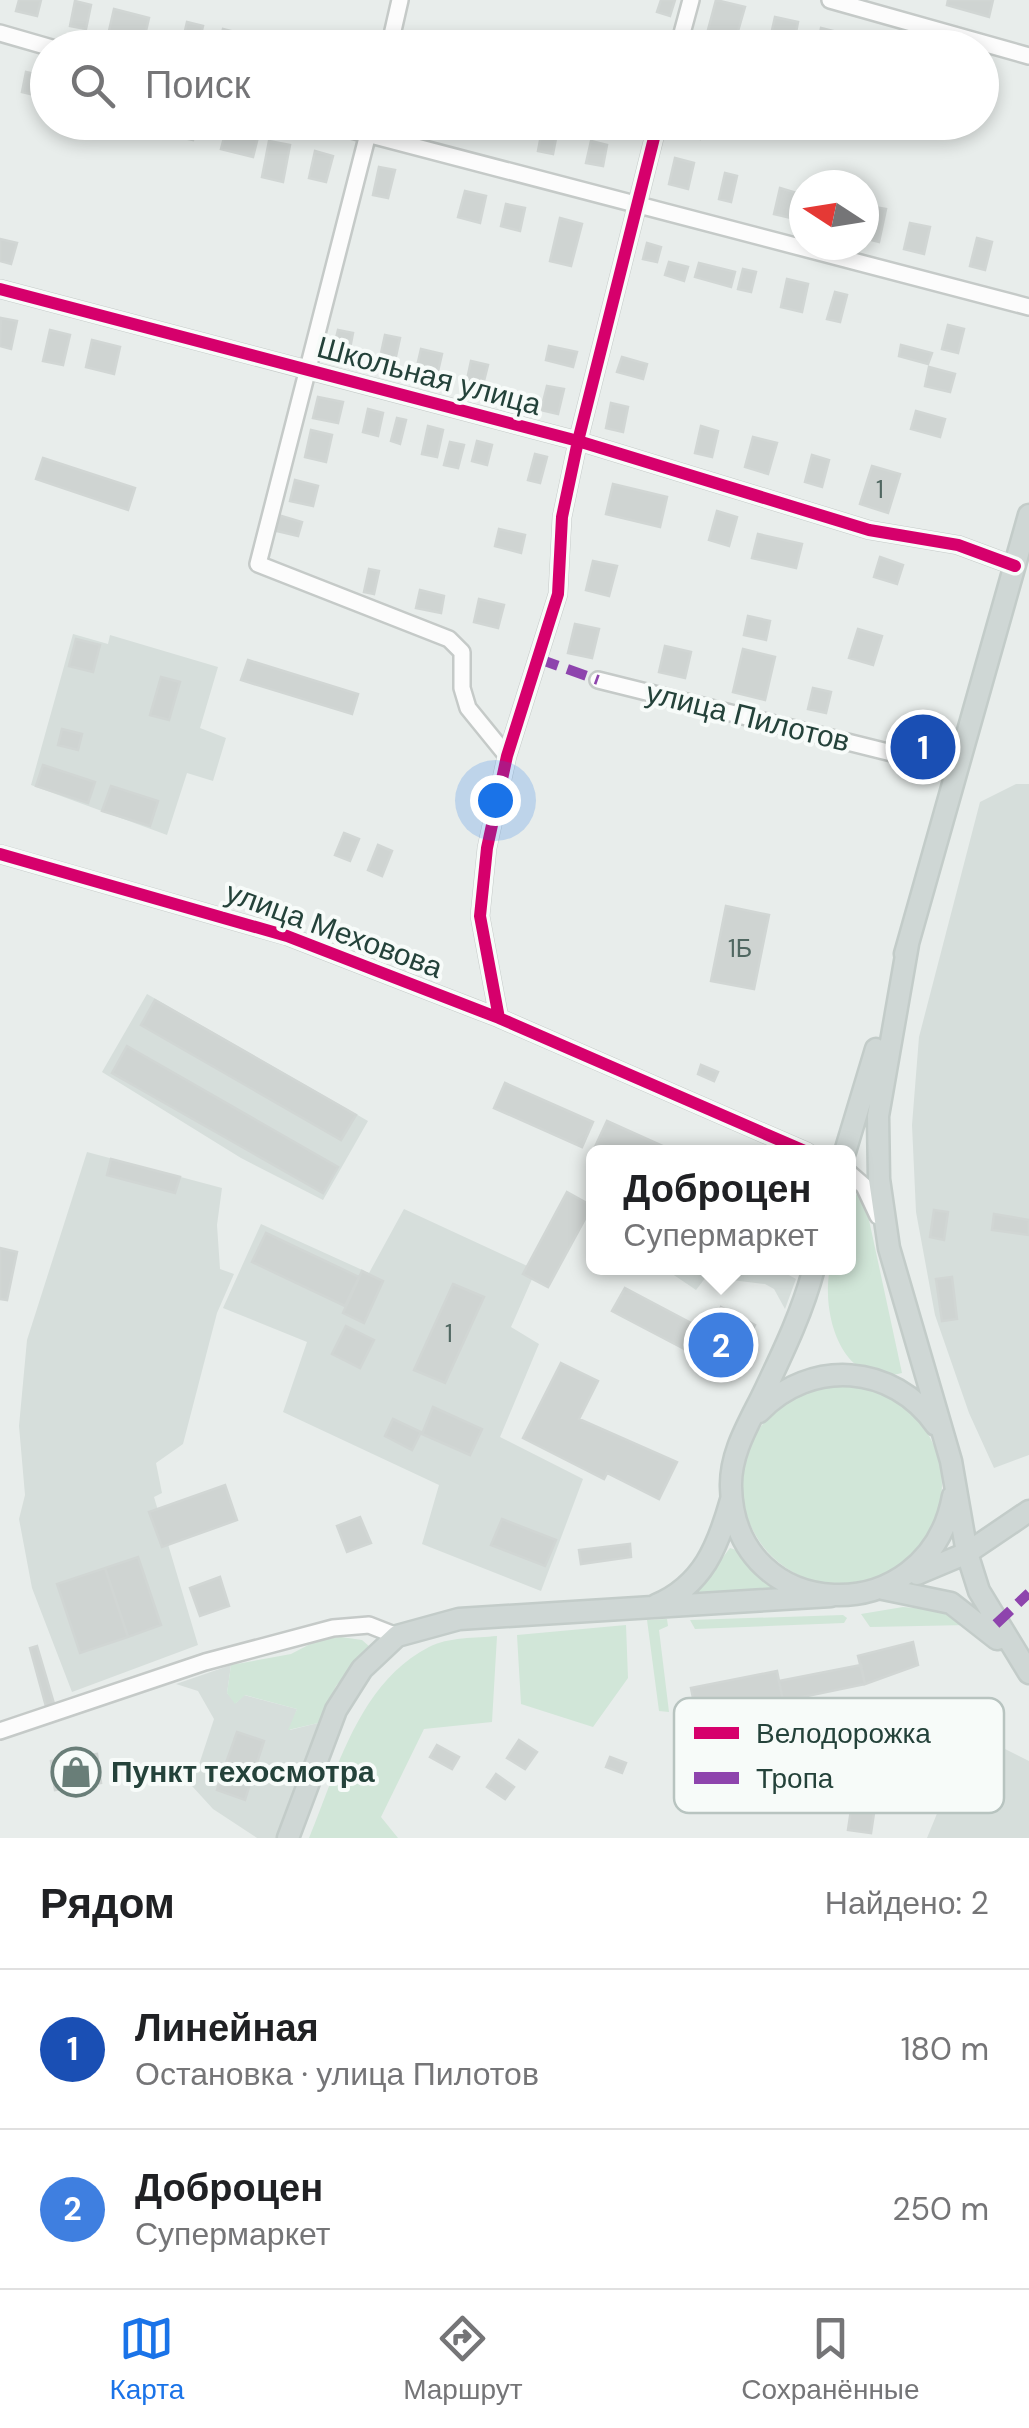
<!DOCTYPE html>
<html lang="ru">
<meta charset="utf-8">
<style>
:root{--surface:#fff;--page:#f6f6f6;--text:#202124;--muted:#757577;--line:#e0e0e0;--accent:#1a73e8}
body{margin:0;font-family:"DM Sans",sans-serif;background:var(--page);color:var(--text)}
.compass{position:absolute;left:789px;top:170px;width:90px;height:90px;border-radius:50%;background:var(--surface);box-shadow:0 5px 15px #0003;rotate:282deg}
.you{position:absolute;left:495px;top:800px;width:35px;height:35px;margin:-25px;border:8px solid #fff;border-radius:50%;background:#1a73e8;box-shadow:0 0 0 15px #1a73e833}
.badge{display:grid;place-items:center;width:65px;height:65px;border-radius:50%;background:var(--accent);color:#fff;font-size:32px;font-weight:700}
.pin{position:absolute;translate:-50% -50%;border:5px solid #fff;box-shadow:0 2px 10px #0006}
.popup{position:absolute;left:586px;top:1145px;width:270px;height:130px;box-sizing:border-box;display:grid;place-content:center;border-radius:15px;background:var(--surface);filter:drop-shadow(0 2px 8px #0005);font-size:32px;white-space:nowrap;color:var(--muted)}
.popup b{font-size:38px;color:var(--text)}
.popup::after{content:'';position:absolute;left:50%;top:100%;margin-left:-20px;border:20px solid transparent;border-top-color:var(--surface)}
.list{margin:0;padding:0;list-style:none}
h2{display:flex;justify-content:space-between;align-items:center;height:130px;margin:0;padding:0 40px;font-size:42px}
h2 small{font-size:32px;font-weight:400;color:var(--muted)}
.list li{display:grid;grid-template-columns:65px 1fr auto;gap:30px;align-items:center;box-sizing:border-box;height:160px;padding:0 40px;border-top:2px solid var(--line)}
.list b{display:block;font-size:38px;white-space:nowrap}
.list p{margin:0;font-size:32px;white-space:nowrap;color:var(--muted)}
.list em{font-size:32px;font-style:normal;color:var(--muted)}
.icon{flex:none;width:55px;height:55px;fill:none;stroke:currentColor;stroke-width:2;stroke-linecap:round;stroke-linejoin:round}
.map{position:relative;flex:none;width:1029px;height:1838px;overflow:hidden}
.search{position:absolute;background:var(--surface);box-shadow:0 5px 15px #0003;left:30px;right:30px;top:30px;height:110px;display:flex;align-items:center;gap:25px;box-sizing:border-box;padding:0 35px;border-radius:55px;color:var(--muted);font-size:38px}
.sheet{height:450px;background:var(--surface)}
nav{display:flex;justify-content:space-around;align-items:center;box-sizing:border-box;height:140px;border-top:2px solid var(--line);background:var(--surface);font-size:28px;color:var(--muted)}
nav a{display:grid;justify-items:center;gap:5px}
nav .on{color:var(--accent)}
.map>svg:first-child{display:block}
</style>
<div class="map">
<svg width="1029" height="1838" viewBox="0 0 1029 1838">
<rect width="100%" height="100%" fill="#e8edeb"/>
<path fill="#d6dedb" d="M73 634 108 644 110 635 218 667 200 728 226 738 213 781 187 773 167 835 31 785Z
M1016 784H1029V1455L994 1468 969 1413 935 1315 916 1212 912 1125 919 1037 980 802Z
M147 994 368 1121 323 1200 241 1158 102 1072Z
M87 1152 222 1188 217 1225 220 1269 234 1274 217 1313 183 1444 156 1463 162 1493 154 1497 198 1645 72 1692 32 1588 19 1519 25 1495 19 1426 27 1340Z
M404 1209 536 1270 511 1327 539 1344 500 1437 583 1479 541 1591 422 1544 439 1485 283 1412 307 1342 223 1308 261 1224 369 1273Z
M776 1268 796 1279 785 1309 774 1289 765 1284 706 1277 696 1290 665 1269Z
M231 1665 227 1693 236 1703 244 1695 297 1709 290 1730 318 1723 279 1838H257L213 1809 192 1786 214 1719 198 1691 176 1684Z
M977 1735 1029 1761V1838H927L963 1750Z"/>
<path fill="#d1e6d8" d="M849 1192 858 1195 866 1206 902 1373C840 1390 821 1311 830 1268H848Z
M742 1485a100 100 0 1 1 200 0a100 100 0 1 1-200 0Z
M730 1548 736 1550 774 1589 768 1593 694 1595Z
M903 1607 951 1611 968 1625 870 1627 861 1614Z
M843 1615 847 1618 844 1623 695 1629 690 1620Z
M667 1619 668 1626 659 1630 669 1712 659 1711 647 1620Z
M626 1625 628 1678 593 1727 521 1704 517 1635Z
M497 1636 492 1722 424 1729 381 1817 398 1838H309C337 1770 359 1683 429 1647 448 1637 476 1638 497 1636Z
M341 1637 362 1640 370 1647 336 1686 318 1723 288 1730 297 1709 245 1695 235 1704 227 1693 231 1665 291 1654 318 1640Z"/>
<path fill="#cfd4d2" stroke="#d1d6d4" stroke-width="2.5" d="M19 0H41L37 16 16 11Z
M661 0H675L670 16 657 12Z
M716 0 745 7 736 38 708 30Z
M948 0H993L989 17 947 5Z
M75 1 91 5 86 29 70 26Z
M114 9 149 18 143 44 108 35Z
M775 17 798 22 793 48H768Z
M187 22 203 26 198 48H181Z
M821 28 837 32 833 48H817Z
M223 29 246 35 243 48H218Z
M26 72 48 77 47 98 22 92Z
M182 122H196L193 140 179 137Z
M473 122H490L487 137 471 133Z
M682 122 704 123 700 139 679 132Z
M543 125 558 128 553 154 538 151Z
M226 130 258 137 253 157 221 149Z
M269 141 290 145 283 182 262 177Z
M591 141 607 145 603 166 586 163Z
M315 151 333 156 326 182 309 178Z
M675 158 694 163 688 189 669 184Z
M379 167 395 170 388 198 373 195Z
M725 173 737 176 731 202 719 199Z
M780 188 797 193 791 218 774 214Z
M465 191 486 196 480 223 458 217Z
M506 204 525 208 520 231 501 226Z
M869 206 886 209 879 242 864 238Z
M560 218 582 224 571 266 550 261Z
M910 223 930 227 924 254 904 249Z
M977 238 992 242 985 270 970 266Z
M0 239 17 243 11 264 0 261Z
M647 243 661 247 657 262 643 259Z
M669 262 688 267 684 281 665 275Z
M699 263 735 272 731 287 695 277Z
M743 269 756 272 751 292 738 289Z
M787 279 808 284 802 312 781 307Z
M835 292 847 295 840 322 827 319Z
M1 318 17 321 11 349 0 346Z
M948 325 964 329 958 353 942 349Z
M50 330 70 335 63 365 43 361Z
M338 330 353 333 348 359 332 355Z
M385 335 400 338 393 370 378 367Z
M92 340 120 347 114 374 86 367Z
M901 345 932 353 928 364 899 356Z
M549 346 577 352 573 367 546 360Z
M421 349 442 354 436 380 415 375Z
M622 357 647 364 643 379 617 372Z
M471 361 488 365 481 393 465 389Z
M929 367 955 374 950 392 925 386Z
M547 386 564 389 558 414 541 410Z
M318 397 343 402 338 423 313 418Z
M611 403 628 407 623 432 606 428Z
M368 409 383 413 378 436 363 432Z
M916 411 945 419 940 437 911 429Z
M397 418 406 420 400 444 391 441Z
M428 426 443 430 437 457 422 454Z
M701 426 718 431 712 457 695 453Z
M311 430 332 435 326 462 305 457Z
M753 437 777 443 768 474 745 467Z
M477 441 492 445 487 465 472 461Z
M450 442 464 445 458 468 444 465Z
M535 454 547 457 540 483 528 480Z
M812 455 829 460 822 487 805 482Z
M43 458 135 488 128 510 36 479Z
M872 466 900 474 888 513 860 504Z
M295 480 318 486 313 506 290 501Z
M613 484 667 497 660 527 606 514Z
M717 511 737 517 729 546 709 540Z
M278 515 302 522 298 536 273 530Z
M499 529 525 535 521 553 495 546Z
M758 534 802 544 796 568 752 558Z
M880 557 903 565 897 584 874 577Z
M593 561 617 566 609 596 586 590Z
M369 569 379 571 374 594 364 592Z
M420 590 444 596 441 613 416 608Z
M479 599 504 605 498 628 474 622Z
M748 616 770 621 766 640 744 635Z
M575 624 599 629 592 658 568 653Z
M858 629 882 636 873 665 849 658Z
M76 639 100 645 93 672 69 666Z
M665 646 691 652 685 678 659 672Z
M743 649 775 657 765 700 733 692Z
M248 660 358 694 352 714 241 680Z
M161 677 180 682 169 720 150 715Z
M813 688 831 692 826 713 808 709Z
M62 729 82 734 78 750 58 745Z
M43 765 95 782 88 803 36 786Z
M111 786 158 801 150 826 102 811Z
M344 833 359 839 350 861 335 855Z
M378 845 392 851 382 876 368 870Z
M726 906 769 915 754 989 711 981Z
M155 1000 356 1115 341 1140 141 1025Z
M127 1046 338 1167 323 1193 112 1073Z
M701 1065 718 1072 714 1081 698 1074Z
M505 1083 593 1122 582 1147 494 1108Z
M607 1121 674 1151V1152L594 1149Z
M111 1159 180 1177 175 1193 107 1175Z
M567 1192 592 1206 548 1287 523 1274Z
M934 1210 948 1212 944 1240 930 1237Z
M994 1214 1029 1220V1235L992 1230Z
M266 1233 359 1277 345 1306 252 1262Z
M0 1248 17 1252 7 1300 0 1299Z
M362 1271 383 1281 364 1323 343 1313Z
M952 1277 957 1319 942 1321 936 1279Z
M453 1284 484 1297 445 1383 414 1370Z
M625 1288 708 1332 696 1355 612 1311Z
M721 1307 755 1325 727 1378 693 1360Z
M346 1326 374 1340 360 1368 332 1354Z
M561 1363 598 1381 579 1419 677 1462 659 1499 607 1473 604 1479 523 1438Z
M433 1407 482 1429 470 1455 422 1434Z
M393 1419 421 1432 412 1450 385 1436Z
M225 1485 237 1520 162 1547 149 1512Z
M360 1517 371 1543 347 1552 337 1526Z
M502 1519 556 1540 545 1566 491 1545Z
M630 1544 631 1557 581 1564 579 1550Z
M138 1557 161 1625 128 1637 105 1568Z
M105 1568 128 1637 80 1653 57 1584Z
M220 1577 229 1606 200 1616 190 1588Z
M913 1642 918 1665 865 1684 858 1656Z
M37 1646 55 1707 47 1710 30 1648Z
M861 1665 865 1684 783 1701 779 1681Z
M777 1671 783 1701 697 1718 691 1688Z
M237 1732 264 1741 249 1787 221 1777Z
M519 1740 537 1752 525 1769 507 1758Z
M437 1745 459 1757 452 1769 430 1757Z
M97 1754 101 1783 55 1790 51 1761Z
M610 1757 626 1763 622 1773 606 1767Z
M496 1774 514 1787 505 1799 487 1787Z
M221 1777 249 1787 245 1800 217 1790Z
M851 1810 874 1813 871 1833 848 1830Z"/>
<g fill="none" stroke-linecap="round" stroke-linejoin="round">
<g stroke="#c5cac8" stroke-width="20">
<path id="minor" d="M830 0 1029 56
M0 33 52 48
M389 48 400 0
M678 48 691 0
M321 122 1029 307
M371 122 258 564 449 639 462 652V688L468 708 507 756
M0 289 578 441 869 530 958 545 1015 566
M598 680 956 769
M0 854 287 936 499 1018 807 1152
M499 1018 480 916 487 848 507 756 558 594 562 517 578 441 658 122
M848 1172 864 1186 878 1216
M0 1731 205 1662 333 1628 369 1625 397 1636"/>
</g>
<g stroke="#c3ccc9" stroke-width="25">
<path id="major" d="M908 944 878 1116 879 1179 889 1248 951 1461 967 1553 979 1591 1029 1673
M905 954 1029 515
M845 1152 876 1049
M814 1268C803 1310 785 1348 766 1388 751 1420 730 1451 731 1487 734 1625 928 1634 953 1496
M759 1412C811 1358 893 1364 936 1425
M917 1574 967 1553 1029 1511
M883 1589 951 1603 997 1639
M656 1605C703 1585 718 1546 731 1500
M288 1838 336 1710 362 1669 397 1636 459 1619 831 1596"/>
</g>
<use href="#minor" stroke="#fcfcfc" stroke-width="15"/>
<use href="#major" stroke="#cfd7d5" stroke-width="20"/>
<path stroke="#8e44ad" stroke-width="10" stroke-dasharray="20 10" stroke-linecap="butt" d="M539 659 598 680
M996 1624 1029 1593"/>
<g stroke="#f7fbf9" stroke-width="19">
<path id="cycleway" d="M0 289 578 441 869 530 958 545 1015 566
M0 854 287 936 499 1018 807 1152
M499 1018 480 916 487 848 507 756 558 594 562 517 578 441 658 122"/>
</g>
<use href="#cycleway" stroke="#d6006c" stroke-width="12"/>
</g>
<defs>
<g id="shop-ring" transform="scale(2.5)"><circle r="9.5" fill="#f7fbf9" stroke="#697e78" stroke-width="1.5"/><path d="M-5-2.5h2.3a2.7 3.5 0 0 1 5.4 0H5L5.5 6h-11ZM-1.5-2.5h3a1.5 2.3 0 0 0-3 0Z" fill="#697e78"/></g>
</defs>
<g fill-rule="evenodd">
<use href="#shop-ring" x="76" y="1772"/>
</g>
<g text-anchor="middle" stroke-width="8" stroke-linejoin="round" paint-order="stroke">
<g font-size="25" fill="#506761">
<text x="880" y="498">1</text>
<text x="740" y="957">1Б</text>
<text x="449" y="1342">1</text>
</g>
<g font-size="30" fill="#24423a" stroke="#f7fbf9">
<text transform="translate(429 376) rotate(15)" y="10">Школьная улица</text>
<text transform="translate(748 717) rotate(14)" y="10">улица Пилотов</text>
<text transform="translate(334 930) rotate(20)" y="10">улица Меховова</text>
</g>
<g font-size="30" font-weight="bold" fill="#24423a" stroke="#f7fbf9" text-anchor="start">
<text x="111" y="1782">Пункт техосмотра</text>
</g>
</g>
<rect x="674" y="1698" width="330" height="115" rx="15" fill="#f7fbf9" stroke="#b8c4c0" stroke-width="2.5"/>
<rect x="694" y="1727" width="45" height="12" fill="#d6006c"/>
<rect x="694" y="1772" width="45" height="12" fill="#8e44ad"/>
<g font-size="28" fill="#24423a">
<text x="756" y="1743">Велодорожка</text>
<text x="756" y="1788">Тропа</text>
</g>
</svg>
<svg class="compass" viewBox="-18 -18 36 36"><path d="M0-13l5 13h-10z" fill="#e53935"/><path d="M0 13l5-13h-10z" fill="#757577"/></svg>
<div class="you"></div>
<div class="pin badge" style="left:923px;top:747px;background:#1a4fb4">1</div>
<div class="pin badge" style="left:721px;top:1345px;background:#3f7fe0">2</div>
<div class="popup"><b>Доброцен</b>Супермаркет</div>
<div class="search"><svg class="icon" aria-label="search" viewBox="0 0 24 24"><circle cx="10" cy="10" r="6"/><path d="M15 15l6 6"/></svg>Поиск</div>
</div>
<section class="sheet">
<h2>Рядом<small>Найдено: 2</small></h2>
<ul class="list">
<li><span class="badge" style="background:#1a4fb4">1</span><div><b>Линейная</b><p>Остановка · улица Пилотов</p></div><em>180 m</em></li>
<li><span class="badge" style="background:#3f7fe0">2</span><div><b>Доброцен</b><p>Супермаркет</p></div><em>250 m</em></li>
</ul>
</section>
<nav>
<a class="on"><svg class="icon" aria-label="map" viewBox="0 0 24 24"><path d="M3 6l6-2 6 2 6-2v14l-6 2-6-2-6 2zM9 4v14M15 6v14"/></svg>Карта</a>
<a><svg class="icon" aria-label="directions" viewBox="0 0 24 24"><path d="M12 3l9 9-9 9-9-9zM9 14v-3h6M13 9l2 2-2 2"/></svg>Маршрут</a>
<a><svg class="icon" aria-label="saved" viewBox="0 0 24 24"><path d="M7 4h10v16l-5-4-5 4z"/></svg>Сохранённые</a>
</nav>
